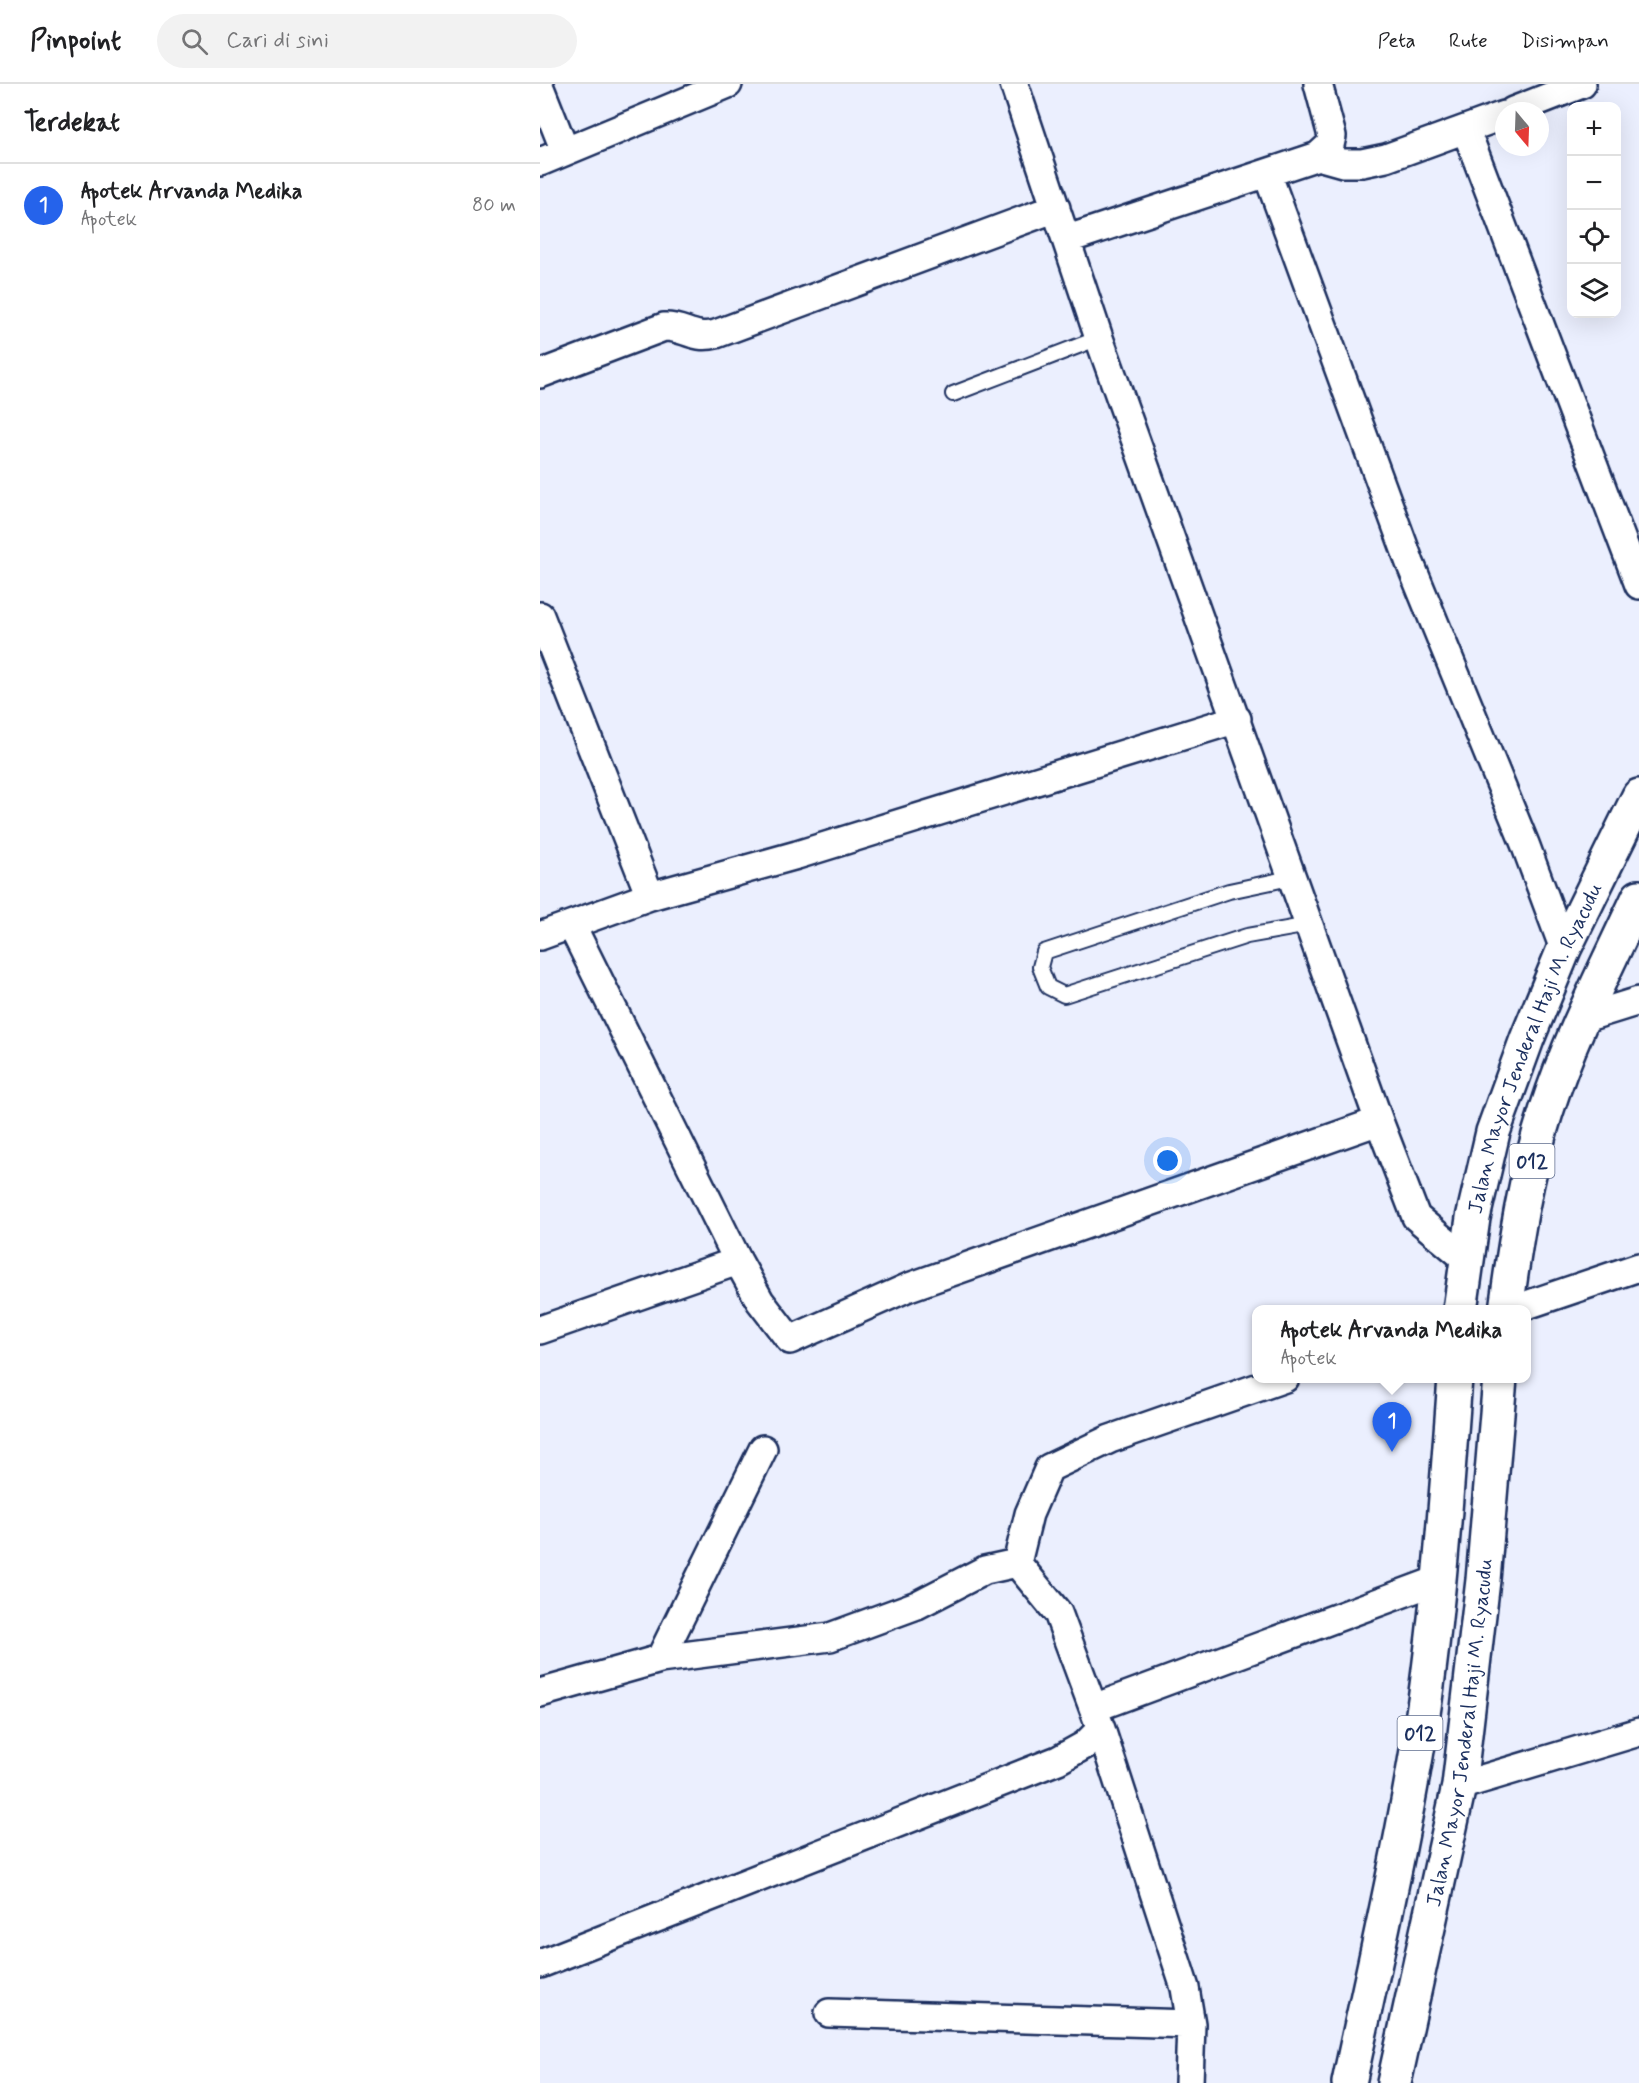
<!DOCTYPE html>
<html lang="id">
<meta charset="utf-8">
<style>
:root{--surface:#fff;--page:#f2f2f2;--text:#202124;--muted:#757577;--line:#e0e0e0;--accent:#2563eb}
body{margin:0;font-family:Mynerve,sans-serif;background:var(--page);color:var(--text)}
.controls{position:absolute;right:18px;top:18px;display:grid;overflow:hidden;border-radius:12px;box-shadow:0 6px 24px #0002}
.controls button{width:54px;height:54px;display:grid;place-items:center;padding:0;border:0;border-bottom:2px solid var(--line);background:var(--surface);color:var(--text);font:30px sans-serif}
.compass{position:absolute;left:955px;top:18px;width:54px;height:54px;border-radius:50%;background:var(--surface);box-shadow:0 6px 24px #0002;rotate:161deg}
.you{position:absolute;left:628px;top:1077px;width:21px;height:21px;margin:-15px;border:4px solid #fff;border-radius:50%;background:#1a73e8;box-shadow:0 0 0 9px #1a73e833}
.badge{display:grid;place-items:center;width:39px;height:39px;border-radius:50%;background:var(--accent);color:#fff;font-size:20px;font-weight:700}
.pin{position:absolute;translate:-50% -50px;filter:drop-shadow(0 2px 3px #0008)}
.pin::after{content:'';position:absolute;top:32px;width:21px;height:18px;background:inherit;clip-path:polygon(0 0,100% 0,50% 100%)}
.popup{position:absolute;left:712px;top:1221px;width:279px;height:78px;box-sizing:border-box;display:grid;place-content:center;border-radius:12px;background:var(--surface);filter:drop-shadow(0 2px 4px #0005);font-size:20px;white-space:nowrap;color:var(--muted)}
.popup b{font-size:22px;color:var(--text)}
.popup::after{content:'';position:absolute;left:50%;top:100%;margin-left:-12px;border:12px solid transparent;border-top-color:var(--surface)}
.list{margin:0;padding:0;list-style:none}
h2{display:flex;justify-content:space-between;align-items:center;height:78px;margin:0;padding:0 24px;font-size:26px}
h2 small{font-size:20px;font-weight:400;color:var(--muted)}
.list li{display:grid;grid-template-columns:39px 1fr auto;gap:18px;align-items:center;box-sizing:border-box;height:84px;padding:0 24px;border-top:2px solid var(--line)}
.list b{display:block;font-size:22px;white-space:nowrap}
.list p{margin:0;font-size:20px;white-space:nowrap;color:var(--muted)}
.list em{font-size:20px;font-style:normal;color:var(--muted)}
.icon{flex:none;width:33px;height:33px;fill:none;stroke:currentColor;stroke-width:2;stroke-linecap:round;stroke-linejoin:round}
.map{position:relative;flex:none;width:1099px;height:1999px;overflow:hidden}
header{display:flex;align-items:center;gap:36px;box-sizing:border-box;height:84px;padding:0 30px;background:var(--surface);border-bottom:2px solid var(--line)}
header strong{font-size:28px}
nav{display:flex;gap:33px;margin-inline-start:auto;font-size:21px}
.search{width:420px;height:54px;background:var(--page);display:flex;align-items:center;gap:15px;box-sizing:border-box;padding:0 21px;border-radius:33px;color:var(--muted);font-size:22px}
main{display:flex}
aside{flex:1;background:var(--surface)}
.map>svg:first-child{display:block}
</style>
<header>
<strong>Pinpoint</strong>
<div class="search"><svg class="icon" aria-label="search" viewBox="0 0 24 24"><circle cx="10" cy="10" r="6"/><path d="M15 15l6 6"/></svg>Cari di sini</div>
<nav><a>Peta</a><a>Rute</a><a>Disimpan</a></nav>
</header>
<main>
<aside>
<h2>Terdekat<small></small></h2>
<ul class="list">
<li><span class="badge">1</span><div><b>Apotek Arvanda Medika</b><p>Apotek</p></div><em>80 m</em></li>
</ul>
</aside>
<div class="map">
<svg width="1099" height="1999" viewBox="0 0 1099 1999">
<rect width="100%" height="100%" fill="#ebeffe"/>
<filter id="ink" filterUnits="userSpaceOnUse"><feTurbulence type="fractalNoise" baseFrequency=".0167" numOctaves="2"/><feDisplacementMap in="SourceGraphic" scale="12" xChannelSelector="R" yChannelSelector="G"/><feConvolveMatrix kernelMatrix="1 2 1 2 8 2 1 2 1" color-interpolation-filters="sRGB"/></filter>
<g filter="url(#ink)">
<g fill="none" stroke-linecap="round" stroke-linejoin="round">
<g stroke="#1b2f5e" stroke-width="18">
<path id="lane" d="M413 310 559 254
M750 794 689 807 504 868 500 883 508 903 524 911 707 852 769 841"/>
</g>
<g stroke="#1b2f5e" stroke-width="32">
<path id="street" d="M474 0 559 254 839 1037 876 1133 926 1175
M0 4 25 67
M973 27 1042 0
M926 46 1099 501
M778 72 803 79H822L846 74 964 31
M0 78 188 0
M727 89 870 479 985 760 1024 865
M528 155 778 72 790 61 792 52 778 0
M0 290 124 243C144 242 153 256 176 250L516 124
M0 532 110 812
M32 842 198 1177 220 1217 250 1256 369 1203 839 1037
M0 852 110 812 257 771 697 635
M1041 935 1099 917
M972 1226 1099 1183
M0 1246 198 1177
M477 1479 518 1529 561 1645 645 1904 651 1940 649 1999
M120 1575 223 1365
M0 1609 120 1575 290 1553 377 1521 445 1486 477 1479 489 1430 509 1384 570 1355 745 1294
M554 1624 901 1495
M919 1702 1099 1648
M0 1880 518 1676 545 1661 561 1645
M289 1929 651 1940"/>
</g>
<g stroke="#1b2f5e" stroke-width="38">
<g id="primary">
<path id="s1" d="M920 1226 933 1134 953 1048 987 955 1024 865 1099 712"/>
<path d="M966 1226C975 1159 985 1092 1006 1028 1030 953 1066 884 1099 813"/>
<path d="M809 1999C836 1872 866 1745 885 1616 900 1509 907 1402 915 1294"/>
<path id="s2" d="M854 1999 919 1702 943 1496 960 1294"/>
</g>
</g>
<use href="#lane" stroke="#fff" stroke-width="14"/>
<use href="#street" stroke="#fff" stroke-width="27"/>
<use href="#primary" stroke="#fff" stroke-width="33"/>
</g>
</g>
<g text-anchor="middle" stroke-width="6" stroke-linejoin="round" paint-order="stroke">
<g fill="#fff" stroke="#5f6d8e" stroke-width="1.5">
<rect x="969.5" y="1060" width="45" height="34" rx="4.5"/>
<rect x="857.5" y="1632" width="45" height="34" rx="4.5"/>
</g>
<g font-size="20" font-weight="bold" fill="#1b2f5e">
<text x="992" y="1084">012</text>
<text x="880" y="1656">012</text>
</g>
<g font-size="21" fill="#1b2f5e" stroke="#fff">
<text dy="7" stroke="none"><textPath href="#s1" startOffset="274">Jalan Mayor Jenderal Haji M. Ryacudu</textPath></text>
<text dy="7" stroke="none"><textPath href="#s2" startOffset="357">Jalan Mayor Jenderal Haji M. Ryacudu</textPath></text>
</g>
</g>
</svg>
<div class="controls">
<button>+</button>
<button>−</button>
<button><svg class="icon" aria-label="locate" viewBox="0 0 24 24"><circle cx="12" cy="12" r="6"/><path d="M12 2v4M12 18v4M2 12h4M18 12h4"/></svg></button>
<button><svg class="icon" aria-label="layers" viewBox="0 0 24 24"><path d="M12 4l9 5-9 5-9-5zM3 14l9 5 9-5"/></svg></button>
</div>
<svg class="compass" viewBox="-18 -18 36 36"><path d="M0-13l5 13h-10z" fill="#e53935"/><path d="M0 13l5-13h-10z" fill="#757577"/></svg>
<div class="you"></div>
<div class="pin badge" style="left:852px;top:1368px">1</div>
<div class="popup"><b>Apotek Arvanda Medika</b>Apotek</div>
</div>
</main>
